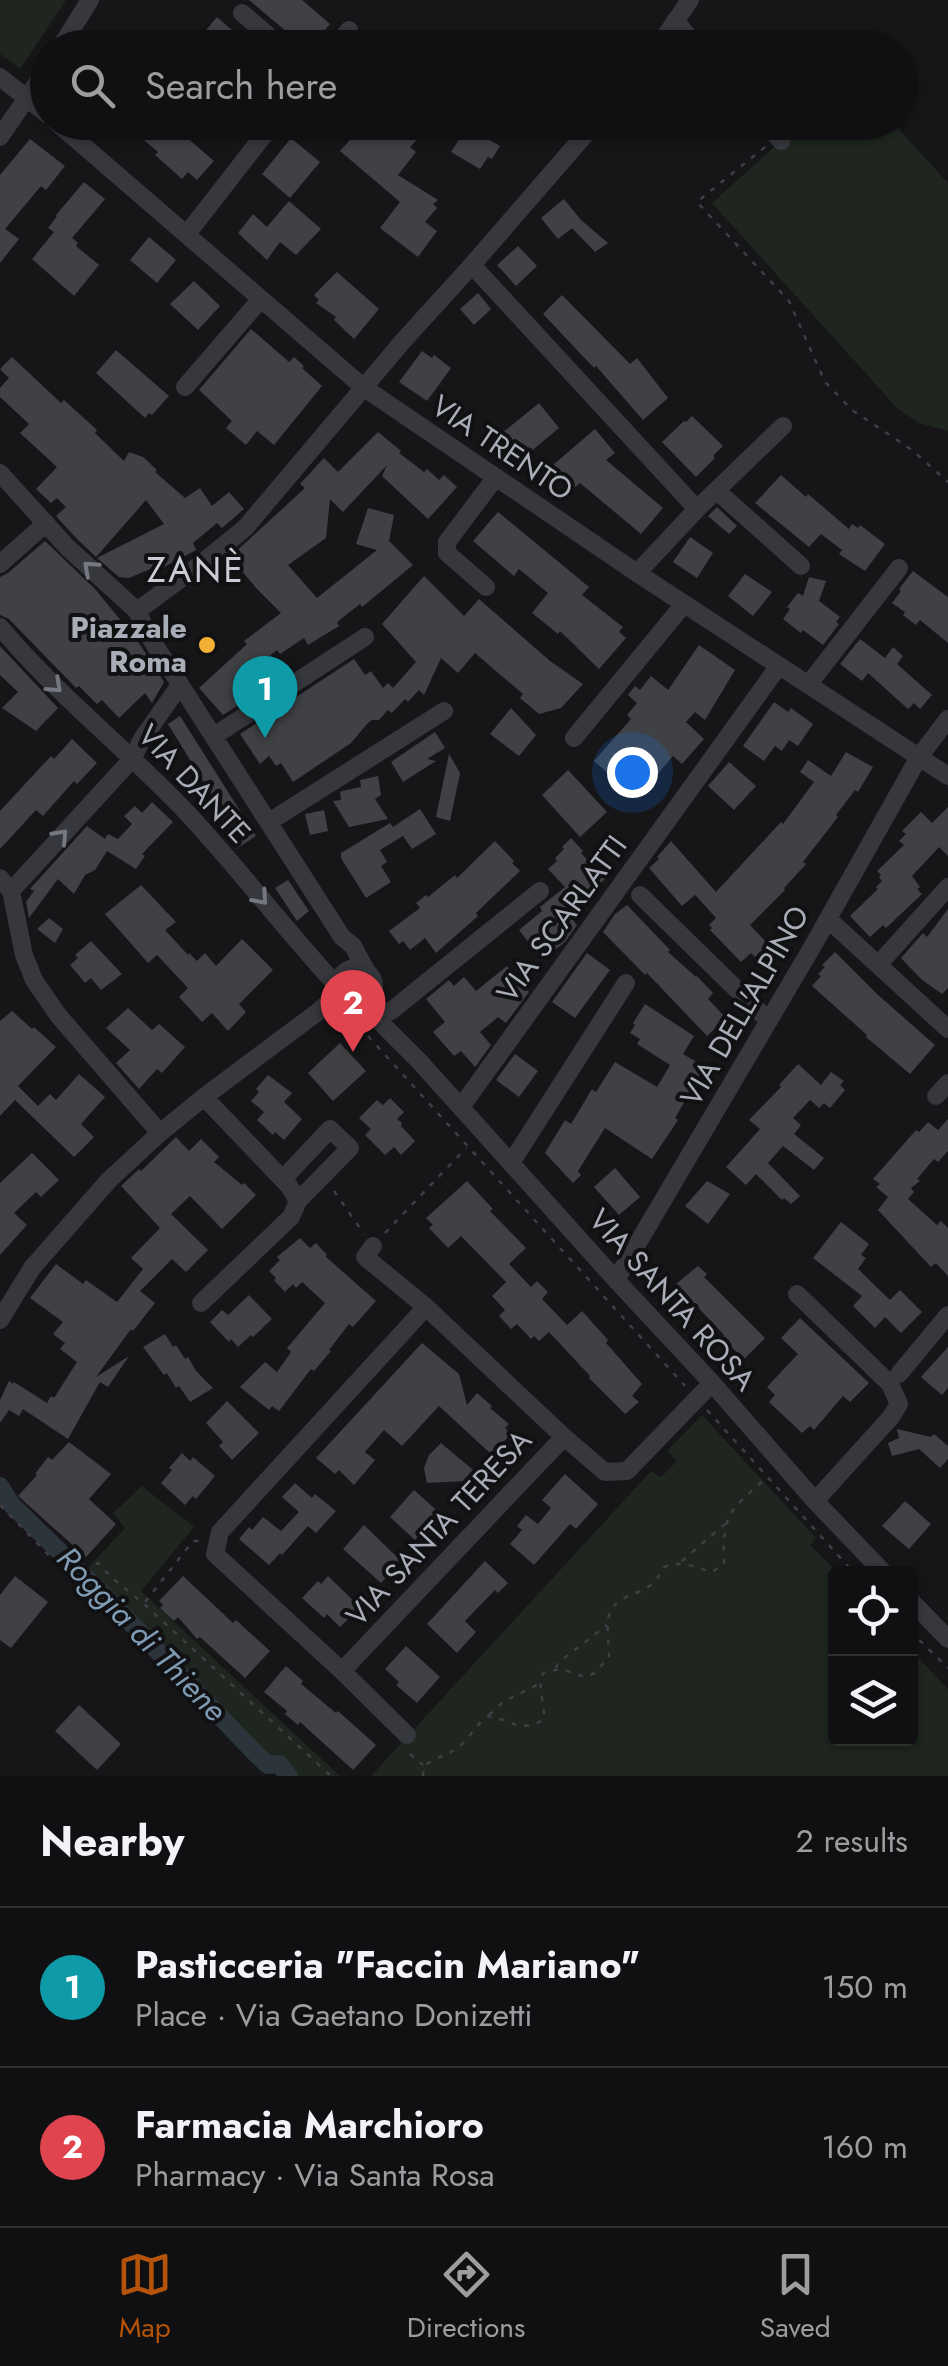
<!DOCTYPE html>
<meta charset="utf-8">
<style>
:root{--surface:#101012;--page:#1e1e20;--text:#f1f3f6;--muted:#9c9d9f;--line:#303032;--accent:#b45309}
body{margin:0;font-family:Jost,sans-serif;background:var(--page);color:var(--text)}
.controls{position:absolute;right:30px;bottom:30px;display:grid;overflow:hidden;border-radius:10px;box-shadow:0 2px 8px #0004}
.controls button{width:90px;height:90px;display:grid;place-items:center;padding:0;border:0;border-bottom:2px solid var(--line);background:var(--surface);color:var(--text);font:50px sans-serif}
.you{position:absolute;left:632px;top:772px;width:35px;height:35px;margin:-25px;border:8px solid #fff;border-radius:50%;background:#1a73e8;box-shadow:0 0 0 15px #1a73e833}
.badge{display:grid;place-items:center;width:65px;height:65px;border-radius:50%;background:var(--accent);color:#fff;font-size:32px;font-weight:700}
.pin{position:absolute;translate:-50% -82px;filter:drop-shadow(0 2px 5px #0008)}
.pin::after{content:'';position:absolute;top:52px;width:35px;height:30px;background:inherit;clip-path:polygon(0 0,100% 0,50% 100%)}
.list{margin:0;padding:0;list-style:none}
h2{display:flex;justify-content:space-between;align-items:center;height:130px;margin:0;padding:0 40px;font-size:42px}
h2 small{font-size:32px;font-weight:400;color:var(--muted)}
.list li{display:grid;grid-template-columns:65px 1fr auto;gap:30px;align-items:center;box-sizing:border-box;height:160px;padding:0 40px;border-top:2px solid var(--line)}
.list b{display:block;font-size:38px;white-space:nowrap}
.list p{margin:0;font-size:32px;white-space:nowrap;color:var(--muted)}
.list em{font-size:32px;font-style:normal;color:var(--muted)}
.icon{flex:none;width:55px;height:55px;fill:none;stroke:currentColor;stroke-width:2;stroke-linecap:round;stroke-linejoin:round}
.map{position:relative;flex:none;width:948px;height:1776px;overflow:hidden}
.search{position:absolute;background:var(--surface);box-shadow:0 2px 8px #0004;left:30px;right:30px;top:30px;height:110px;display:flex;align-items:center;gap:25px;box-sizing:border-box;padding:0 35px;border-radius:55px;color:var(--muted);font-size:38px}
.sheet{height:450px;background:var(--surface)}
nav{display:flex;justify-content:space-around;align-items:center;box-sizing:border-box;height:140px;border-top:2px solid var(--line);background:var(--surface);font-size:28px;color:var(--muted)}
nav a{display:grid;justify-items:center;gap:5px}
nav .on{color:var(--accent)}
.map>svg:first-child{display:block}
</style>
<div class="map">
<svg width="948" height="1776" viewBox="0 0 948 1776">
<rect width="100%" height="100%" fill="#161618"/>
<path fill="#1e261f" d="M0 0H66L20 69 0 54Z
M801 123H893L948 183V431L919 423 898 409 712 203Z
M702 1415 816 1538 810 1545 838 1573 836 1574V1738H910L911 1650 948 1689V1776H371L651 1471 661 1477 677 1461 667 1451Z
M142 1486 194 1527 141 1591 340 1776H284L85 1571 125 1528 113 1513Z"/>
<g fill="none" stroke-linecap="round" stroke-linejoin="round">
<path stroke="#2c353c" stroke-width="18" d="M0 1486 11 1504 108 1599 256 1754 268 1765 279 1764 289 1776"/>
</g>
<path fill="#404145" d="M249 0H302L330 24 310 48H306Z
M217 17 233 31 231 34 246 48H191Z
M123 122H158L173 135 178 130 214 161 197 180 188 172 182 179 155 155 158 152Z
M366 122H433L410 147 416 152 398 175 438 200 433 204 437 208 425 222 437 231 418 257 380 228 400 202 340 151Z
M467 127 500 146 492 159 488 157 480 169 451 152Z
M291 138 320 162 290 198 262 174Z
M30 139 65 166 46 190 41 186 5 229 19 239 0 263V175Z
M84 182 105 199 72 238 78 243 76 246 99 265 74 296 32 259 54 232 48 228 57 216 56 215Z
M564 199 581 220 608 243 595 252 572 228 558 239 541 218Z
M289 201 321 229 296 255 280 242 267 260 238 233 253 214 267 227Z
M149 237 176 260 157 283 130 260Z
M518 246 537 266 516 286 497 265Z
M337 272 379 309 354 339 334 320 336 317 316 303 319 300 314 295Z
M194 281 220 306 198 330 170 304Z
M478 293 491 309 474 325 460 309Z
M562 295 630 364 637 358 668 398 643 420 596 366 594 368 543 314Z
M251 329 289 362 294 357 304 366 302 368 322 386 274 445 257 431 246 445 226 428 232 421 199 390Z
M116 350 169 396 152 415 149 413 145 418 96 373Z
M422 351 432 358 434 355 451 368 427 401 399 382Z
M12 357 61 403 64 400 97 430 95 433 124 461 129 452 143 457 157 470 155 472 185 498 200 488 212 506 229 492 244 509 222 528 217 523 193 543 196 550 164 567 162 564 129 578 119 577 97 558 164 524 146 500 96 557 76 538 56 516 66 507 57 498 51 503 36 489 57 467 20 433 29 424 0 397V388L9 378 0 369Z
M539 403 559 428 523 458 502 433Z
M692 416 723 446 713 456 715 458 696 477 662 442 684 421 686 422Z
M595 429 615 453 606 460 663 508 641 534 580 483 573 489 553 465Z
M378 432 401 451 399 453 424 472 427 469 439 480 444 475 457 487 428 519 382 476 387 465 343 512 330 499 326 538 288 565 317 598 377 550 356 544 368 508 394 515 389 541 413 565 362 607 360 604 337 622 339 626 308 645 304 638 280 654 277 650 249 672 262 690 223 715 199 688 247 644 244 641 281 613 257 589 230 557 305 488 300 484 324 458 338 472Z
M781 475 806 497 808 494 849 529 852 524 858 528 860 525 885 544 865 571 839 554 842 550 821 534 809 547 755 503Z
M717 507 737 526 729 534 708 516Z
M498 512 589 587 582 595 623 627 619 632 626 638 599 669 560 631 558 634 532 613 548 593 519 569 514 576 473 541Z
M690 537 713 553 697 578 673 562Z
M45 541 95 589 137 640 164 682 152 703 145 693 119 718 102 700 97 704 79 686 76 688 9 619 0 615V577L8 573Z
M913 571 948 597V643L920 620 916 625 903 615 905 612 892 603 901 591 899 589Z
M745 574 772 592 753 616 728 596Z
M424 576 464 616 479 599 550 661 583 684 561 708 539 714 520 698 523 694 475 653 458 673 441 658 424 695 419 690 408 702 405 699 392 713 388 710 379 720H372L367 724 351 743 293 782 281 763 276 766 269 756 260 764 240 734 354 659 365 675 371 671 383 688 388 683 393 688 416 662 382 624Z
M809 577 826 581 819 601 840 617 836 622 839 624 823 645 803 630 801 633 783 619 790 609 787 607 798 593 803 596Z
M860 639 885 658 893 647 903 656 897 664 932 695 920 709 914 703 908 709 868 673 862 681 840 664Z
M699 645 735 670 705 720 695 712 686 722 704 739 682 764 673 756 637 798 594 761 631 719 627 715 637 703 628 695 635 686 640 690 651 676 668 690Z
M0 646 58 708 36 731 2 708 18 692 0 675Z
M774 702 788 712 791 708 813 724 798 746 789 740 782 751 775 746 764 761 743 746Z
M511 708 536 735 519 756 490 734Z
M180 716 256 836 236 849 225 835 229 832 215 809 219 807 168 724Z
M435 732 445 748 427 759 436 761 403 782 391 762Z
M72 739 97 763 77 784 74 781 43 816 36 810 0 849V811L51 756 54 759Z
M846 752 873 767 858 792 855 790 836 815 838 817 803 862 806 864 784 888 785 890 750 925 768 944 755 957 751 953 741 962 710 930 712 928 709 925 716 918 697 897 695 895 682 906 649 868 659 859 657 857 671 841 716 892 781 822 783 824 814 782 800 772 808 760 831 776Z
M449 754 460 773 450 821 436 817Z
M729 762 756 786 734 810 708 786Z
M568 770 607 812 580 837 542 795Z
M378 776 381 795 375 799 388 819 349 827 333 801 341 800 340 792 342 791 361 787 360 780Z
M152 802 173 822 142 854 145 856 136 869 107 851 95 870 85 875 74 894 58 879 29 918 26 902 34 891 30 889 87 826 105 839 108 834 118 839 132 824 124 816 135 806 142 813Z
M948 807V856L939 847 927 860 912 876 920 887 917 889 922 894 886 928 883 925 870 937 850 916 878 889 876 887 882 881 879 877 881 875 877 871 904 845 899 841 906 834 902 831 921 812 932 823Z
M420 809 436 834 412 849 403 836 380 850 387 862 381 866 391 882 366 898 341 858V853L390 823 393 827Z
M324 810 328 831 310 835 305 814Z
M571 838 583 851 581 853 605 879 568 914 577 925 565 942 542 960 519 930 542 911 540 907 565 887 548 869 557 861 555 858 564 849 562 847Z
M495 841 514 861 512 863 520 871 476 913 478 916 436 953 425 938 410 950 403 941 399 944 389 931 420 908 416 903 426 895 428 897 455 875 457 878Z
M288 880 309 911 297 921 275 888Z
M141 885 176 922 165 930 188 955 189 953 197 961 205 953 216 966 242 939 273 970 239 1004 246 1012 228 1031 212 1013 202 1022 179 997 188 988 157 955 148 963 105 914Z
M627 905 670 950 668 952 696 977 697 976 713 993 708 999 726 1018 707 1036 647 973 645 975 603 932 615 914Z
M948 909V988L942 994 921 979 901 958 923 933 927 937Z
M49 918 63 929 55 943 37 929Z
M91 941 122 974 101 990 91 978 85 983 70 965 78 958 75 955Z
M835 952 877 994 935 1045 910 1074 866 1037 867 1035 812 986 821 976 818 974 825 967 822 965Z
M587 953 610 970 575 1018 552 1002Z
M507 966 529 992 506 1023 498 1017 480 1032 491 1045 475 1067 461 1051 454 1056 433 1032 445 1022 426 999 449 980 454 986 464 977 476 991Z
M645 1004 694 1036 683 1054 705 1067 675 1118 678 1120 652 1159 605 1128 578 1171 581 1175 573 1183 545 1153 565 1120 571 1124 592 1089 596 1092 615 1062 657 1087 670 1065 637 1044 640 1039 630 1033 635 1025 633 1023Z
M128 1008 152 1030 159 1024 185 1047 162 1073 157 1069 139 1089 116 1063 130 1050 106 1028Z
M12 1011 32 1029 34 1027 56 1047 18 1086 38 1106 50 1094 56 1100 79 1074 105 1097 81 1124 94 1137 74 1157 15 1100 0 1116V1021Z
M340 1043 366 1071 333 1101 308 1073Z
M515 1054 538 1071 519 1097 496 1080Z
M798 1064 821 1085 831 1072 844 1081 840 1085 845 1090 830 1108 824 1103 819 1108 810 1100 793 1118 801 1125 794 1134 824 1158 814 1170 783 1146 768 1163 800 1196 791 1204 784 1198 782 1200 756 1174 746 1185 726 1167 760 1129 749 1120 781 1087 779 1085Z
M268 1075 292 1093 284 1102 302 1119 284 1140 275 1132 273 1135 257 1120 264 1112 251 1101 259 1092 256 1089Z
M390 1098 404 1112 397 1119 402 1123 401 1126 415 1141 401 1155 394 1147 385 1155 365 1135 371 1129 359 1118 377 1100 383 1105Z
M948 1119V1151L938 1162 934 1159 917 1179 920 1181 911 1188 914 1192 908 1199 937 1225 941 1221 948 1228V1276L936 1263 931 1267 878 1210 888 1197 876 1187 880 1184 873 1179 916 1130 919 1132 928 1122 938 1130Z
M176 1137 189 1151 201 1139 219 1157 214 1162 242 1185 244 1183 256 1195 222 1229 190 1196 171 1214 208 1250 186 1272 172 1259 140 1291 155 1303 133 1331 131 1329 96 1377 129 1356 108 1387 100 1382 68 1439 23 1409 19 1416 9 1410 0 1423V1400L9 1381 13 1384 14 1382 47 1403 51 1396 54 1398 77 1362 60 1349 65 1343 53 1334 63 1322 30 1298 56 1264 83 1284 86 1280 117 1302 143 1269 131 1258 160 1228 121 1186 139 1169 141 1171Z
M32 1153 59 1180 41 1197 36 1192 14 1213 27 1225 0 1255V1183Z
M615 1168 640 1197 619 1215 594 1187Z
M467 1181 493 1209 490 1211 526 1248 509 1264 531 1287 537 1281 548 1292 542 1299 567 1325 582 1311 608 1340 606 1343 642 1384 632 1396 639 1402 625 1414 589 1378 590 1376 549 1332 539 1341 534 1336 531 1339 517 1324 511 1329 499 1316 505 1310 492 1296 506 1282 461 1236 448 1248 429 1228 433 1225 426 1218Z
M707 1181 730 1194 708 1224 685 1206Z
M841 1222 869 1244 861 1255 866 1258 858 1269 890 1300 900 1290 922 1312 901 1333 885 1317 875 1328 853 1306 862 1296 813 1258Z
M300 1238 310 1248 316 1243 327 1255 325 1256 376 1301 353 1327 349 1324 329 1350 331 1351 314 1371 311 1369 279 1411 272 1406 269 1410 240 1387 265 1362 277 1372 291 1352 287 1348 325 1303 302 1282 296 1288 293 1284 285 1292 274 1280 276 1278 269 1271 280 1260 277 1257Z
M698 1266 707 1274 704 1277 765 1338 744 1359 722 1338 724 1335 676 1284Z
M249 1295 272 1319 253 1337 251 1335 238 1347 231 1339 229 1342 210 1322 222 1310 228 1315Z
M800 1318 869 1383 850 1402 843 1396 814 1430 810 1426 802 1433 769 1402 775 1395 767 1387 798 1354 781 1338Z
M165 1334 173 1347 176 1345 185 1359 188 1357 196 1371 213 1388 190 1402 179 1386 176 1388 167 1373 164 1375 143 1347Z
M422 1343 459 1374 467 1405 477 1393 492 1406 490 1408 509 1424 505 1428 511 1434 492 1455 439 1406 402 1446 384 1430 365 1452 375 1460 354 1485 339 1470 335 1474 316 1458Z
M948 1347V1388L942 1395 921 1377Z
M227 1401 259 1433 232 1460 219 1446 223 1442 206 1423Z
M897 1429 931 1437 934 1434 948 1446V1459L940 1468 919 1449 892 1456 888 1443 899 1438Z
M69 1442 111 1474 89 1499 116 1524 86 1557 18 1496 37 1475 35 1474 48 1457 52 1460Z
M441 1443 472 1469 485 1480 427 1483 424 1468 429 1455Z
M182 1453 190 1461 193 1457 215 1476 196 1499 193 1496 185 1505 161 1483 172 1470 169 1468Z
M565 1474 598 1504 576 1529 570 1524 534 1565 510 1544 522 1530 517 1526 526 1515 538 1524 551 1508 542 1500Z
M295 1483 312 1498 315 1494 336 1511 316 1533 308 1526 282 1555 280 1553 269 1565 239 1539 249 1527 252 1530 263 1517 281 1531 299 1512 282 1497Z
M414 1490 444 1517 426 1537 421 1533 415 1540 390 1517Z
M905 1501 931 1524 909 1549 882 1526Z
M364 1525 401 1561 381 1583 343 1549Z
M485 1561 508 1583 498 1593 495 1590 465 1621 476 1632 457 1653 427 1624Z
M15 1576 48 1602 11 1648 0 1640V1595Z
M183 1576 233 1623 236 1620 270 1651 245 1678 200 1637 197 1639 178 1617 174 1621 160 1608 163 1605 159 1601Z
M328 1576 360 1607 340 1627 327 1614 324 1618 302 1598 318 1581 321 1584Z
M406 1646 440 1677 417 1703 396 1685 399 1682 385 1669Z
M286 1666 303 1681 301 1684 336 1713 338 1711 376 1745 353 1770 300 1722 298 1725 285 1714 287 1711 264 1692Z
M79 1705 121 1744 97 1770 55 1731Z"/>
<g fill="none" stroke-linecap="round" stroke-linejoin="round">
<path stroke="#3d3f44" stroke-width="2.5" stroke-dasharray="5 8" stroke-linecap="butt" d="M765 147 697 202 789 301 825 382 852 410 912 450 948 482
M341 1015 356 1023
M368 1036 685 1386
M334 1191 364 1234
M385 1233 466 1148
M707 1410 855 1574
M0 1505 71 1578 98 1563 111 1577 144 1604 331 1776
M682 1561 725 1524
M145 1602 193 1541H202
M910 1631 948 1668
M556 1668 558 1663 607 1625
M489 1715 503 1702 537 1685
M410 1754 423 1765
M423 1776 424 1766C435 1757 449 1755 460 1746 470 1738 476 1724 488 1716 512 1720 520 1734 544 1719 545 1702 537 1690 543 1673 561 1666 568 1672 585 1677L595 1673 609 1657C609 1644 606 1628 609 1615 616 1593 642 1596 655 1581 659 1577 661 1572 664 1567 682 1560 694 1567 712 1572L724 1564C722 1512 730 1511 766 1478"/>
<path stroke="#37383d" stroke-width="18" d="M242 13 283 48
M675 21 699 48
M60 48 90 0
M335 48 349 30
M657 48 690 0
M0 77 48 115
M56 122 363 387 637 573 948 776
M765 122 781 141
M0 137 48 67
M187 234 274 122
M472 265 697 509
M185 387 261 299
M0 473 67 547 137 611 149 636 342 937 353 946 367 972
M717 491 801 566
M0 564 46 523
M637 573 697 509 783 426
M486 587 447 553V542L496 477
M137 611 198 566 245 528 403 341 472 265 596 122
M0 627C57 695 128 750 189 815 241 871 287 932 339 988
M808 685 899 568
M214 736 365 637
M574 738 684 604
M269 822 444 711
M0 878 11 891 24 955 34 980 58 1015 160 1133
M11 891 133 758 142 739 180 685
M640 895 769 1021
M828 919 948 1029
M878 965 948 887
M338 986a18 18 0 1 1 36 0a18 18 0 1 1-36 0Z
M361 1003 420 1062 616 1280 712 1383 815 1501 885 1574
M391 1011 540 891
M936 1096 948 1083
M461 1107 778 667
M511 1163 626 983
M283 1179 330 1129 350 1148 298 1201
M373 1246 365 1257 426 1307 564 1437 605 1472 627 1471 712 1383
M616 1280 811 949 919 757 948 719
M797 1294 890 1384 899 1404 891 1417 815 1501
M201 1303 291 1217 298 1201 289 1186 204 1097
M0 1320 32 1268 109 1180 160 1133 204 1097 319 1011 340 992
M899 1374 948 1315
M910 1600 948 1639
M342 1671 564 1437
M407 1735 342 1671 215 1554 220 1532 426 1307"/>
</g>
<defs><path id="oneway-chevron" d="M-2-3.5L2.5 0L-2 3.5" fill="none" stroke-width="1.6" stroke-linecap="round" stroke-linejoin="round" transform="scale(2.5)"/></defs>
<g stroke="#757881">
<use href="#oneway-chevron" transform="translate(90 568) rotate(-138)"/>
<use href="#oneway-chevron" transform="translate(55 686) rotate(43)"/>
<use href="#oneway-chevron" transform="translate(61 836) rotate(-47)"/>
<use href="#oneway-chevron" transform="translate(261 898) rotate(49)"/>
</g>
<circle fill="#f2b134" stroke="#111113" stroke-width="4" cx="207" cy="645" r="10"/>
<g text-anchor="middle" stroke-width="8" stroke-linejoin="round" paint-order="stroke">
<g font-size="30" fill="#a8adb8" stroke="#111113">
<text transform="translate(502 448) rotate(34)" y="10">VIA TRENTO</text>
<text transform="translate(194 784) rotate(47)" y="10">VIA DANTE</text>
<text transform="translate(562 919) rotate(-54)" y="10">VIA SCARLATTI</text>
<text transform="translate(745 1006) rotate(-60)" y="10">VIA DELL'ALPINO</text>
<text transform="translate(672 1300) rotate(48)" y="10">VIA SANTA ROSA</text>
<text transform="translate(439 1528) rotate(-47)" y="10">VIA SANTA TERESA</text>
</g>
<g font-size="30" font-weight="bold" fill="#a8adb8" stroke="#111113" text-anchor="end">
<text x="187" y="638">Piazzale<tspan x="187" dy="34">Roma</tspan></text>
</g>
<g font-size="32" font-style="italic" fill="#7f9bb3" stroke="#111113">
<text transform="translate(142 1634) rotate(46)" y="11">Roggia di Thiene</text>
</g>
<g font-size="35" letter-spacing="2.5" fill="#c9ccd4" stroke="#111113">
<text x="196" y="582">ZANÈ</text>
</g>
</g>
</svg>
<div class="controls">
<button><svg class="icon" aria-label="locate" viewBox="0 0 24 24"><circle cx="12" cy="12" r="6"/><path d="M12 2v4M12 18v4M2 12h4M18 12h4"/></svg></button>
<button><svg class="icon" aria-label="layers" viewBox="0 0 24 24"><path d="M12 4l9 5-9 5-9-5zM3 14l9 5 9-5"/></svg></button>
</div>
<div class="you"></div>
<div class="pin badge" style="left:265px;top:738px;background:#0f9aa8">1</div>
<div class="pin badge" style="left:353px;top:1052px;background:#e0444e">2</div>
<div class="search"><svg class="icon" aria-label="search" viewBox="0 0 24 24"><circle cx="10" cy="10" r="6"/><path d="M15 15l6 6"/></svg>Search here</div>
</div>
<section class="sheet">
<h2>Nearby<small>2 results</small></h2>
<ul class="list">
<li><span class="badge" style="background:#0f9aa8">1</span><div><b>Pasticceria &quot;Faccin Mariano&quot;</b><p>Place · Via Gaetano Donizetti</p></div><em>150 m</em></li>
<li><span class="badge" style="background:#e0444e">2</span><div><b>Farmacia Marchioro</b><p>Pharmacy · Via Santa Rosa</p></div><em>160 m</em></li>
</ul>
</section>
<nav>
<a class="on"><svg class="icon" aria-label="map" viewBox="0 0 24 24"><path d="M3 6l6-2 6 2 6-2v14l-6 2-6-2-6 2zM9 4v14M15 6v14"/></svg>Map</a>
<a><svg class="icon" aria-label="directions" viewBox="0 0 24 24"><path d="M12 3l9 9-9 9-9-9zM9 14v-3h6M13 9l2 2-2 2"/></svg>Directions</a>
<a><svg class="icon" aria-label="saved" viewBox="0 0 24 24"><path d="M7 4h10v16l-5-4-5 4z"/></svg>Saved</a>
</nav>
